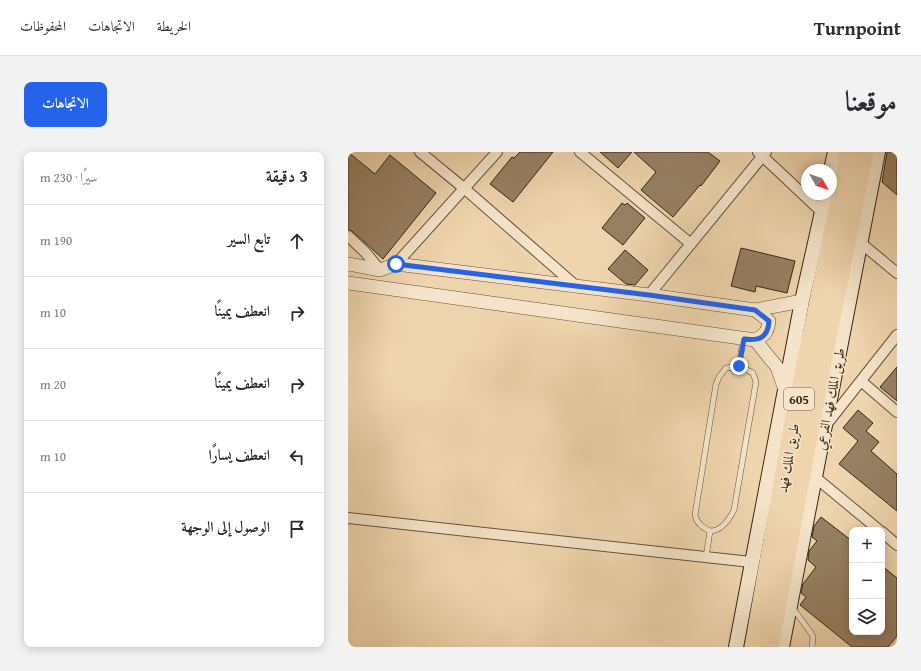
<!DOCTYPE html>
<html lang="ar">
<meta charset="utf-8">
<style>
:root{--surface:#fff;--page:#f2f2f3;--text:#2b2b33;--muted:#7c7c81;--line:#e1e1e2;--accent:#2563eb}
body{margin:0;font-family:"Gentium Book Plus",Amiri,serif;background:var(--page);color:var(--text);direction:rtl}
.controls{position:absolute;right:12px;bottom:12px;display:grid;overflow:hidden;border-radius:8px;box-shadow:0 2px 10px #0003}
.controls button{width:36px;height:36px;display:grid;place-items:center;padding:0;border:0;border-bottom:1px solid var(--line);background:var(--surface);color:var(--text);font:20px sans-serif}
.compass{position:absolute;left:453px;top:12px;width:36px;height:36px;border-radius:50%;background:var(--surface);box-shadow:0 2px 10px #0003;rotate:130deg}
.stop{position:absolute;width:12px;height:12px;margin:-9px;border:3px solid #2563eb;border-radius:50%;background:#fff}
.stop.end{background:#2563eb;border-color:#fff;box-shadow:0 1px 4px #0008}
.list{margin:0;padding:0;list-style:none}
h2{display:flex;justify-content:space-between;align-items:center;height:52px;margin:0;padding:0 16px;font-size:17px}
h2 small{font-size:13px;font-weight:400;color:var(--muted)}
.list li{display:grid;grid-template-columns:26px 1fr auto;gap:12px;align-items:center;box-sizing:border-box;height:72px;padding:0 16px;border-top:1px solid var(--line)}
.list b{display:block;font-size:15px;white-space:nowrap}
.list em{font-size:13px;font-style:normal;color:var(--muted)}
.icon{flex:none;width:22px;height:22px;fill:none;stroke:currentColor;stroke-width:2;stroke-linecap:round;stroke-linejoin:round}
.map{position:relative;flex:none;width:549px;height:495px;overflow:hidden;direction:ltr;border-radius:8px}
header{display:flex;align-items:center;gap:24px;box-sizing:border-box;height:56px;padding:0 20px;background:var(--surface);border-bottom:1px solid var(--line)}
header strong{font-size:19px}
nav{display:flex;gap:22px;margin-inline-start:auto;font-size:14px}
.intro{display:flex;align-items:center;justify-content:space-between;box-sizing:border-box;height:96px;padding:0 24px}
h1{margin:0;font-size:28px}
.button{padding:10px 18px;border-radius:8px;background:var(--accent);color:#fff;font-size:14px;font-weight:700}
main{display:flex;gap:24px;padding:0 24px}
aside{flex:1;background:var(--surface);border-radius:8px;box-shadow:0 2px 10px #0003}
.map>svg:first-child{display:block}
</style>
<header>
<strong>Turnpoint</strong>
<nav><a>الخريطة</a><a>الاتجاهات</a><a>المحفوظات</a></nav>
</header>
<div class="intro"><h1>موقعنا</h1><a class="button">الاتجاهات</a></div>
<main>
<div class="map">
<svg width="549" height="495" viewBox="0 0 549 495">
<rect width="100%" height="100%" fill="#efd5ae"/>
<filter id="stains"><feTurbulence type="fractalNoise" baseFrequency=".005" numOctaves="4"/><feColorMatrix values="0 0 0 0 .2 0 0 0 0 .09 0 0 0 0 .02 0 0 0 .5 -.17"/></filter>
<radialGradient id="worn" r=".72"><stop offset=".6" stop-color="#630" stop-opacity="0"/><stop offset="1" stop-color="#630" stop-opacity=".3"/></radialGradient>
<path fill="#978164" stroke="#372613" d="M0 0 27 22 42 3 88 41 35 107 4 79 0 78Z
M172 0H205L165 50 142 32 164 5 166 6Z
M252 0H284L270 16Z
M286 0H360L372 9 353 34 352 33 325 65 293 38 308 20Z
M539 0H549V43L534 30Z
M274 51 277 53 279 51 297 66 275 93 254 76Z
M393 96 447 109 439 141 408 134 407 140 383 134Z
M277 98 300 118 287 133 278 132 260 117Z
M549 215V249L532 235Z
M510 258 525 271 518 279 531 290 523 299 549 322V359L491 312 510 289 495 276Z
M473 365 504 389V480H534V414L549 426V484L540 495H504L452 453 458 445 453 441 455 432 468 415 460 408 461 399 469 389 464 385 466 374Z"/>
<g fill="none" stroke-linecap="round" stroke-linejoin="round">
<g stroke="#65523a" stroke-width="6">
<path id="service" d="M362 379C354 375 349 372 347 363L368 232 371 225 378 216 391 214
M358 405 362 379C373 379 381 368 386 358L408 230 405 221 391 214 395 188
M444 455 463 481 465 485 464 495"/>
</g>
<g stroke="#65523a" stroke-width="12">
<path id="minor" d="M72 0 117 37 228 134
M232 0 343 92
M410 0 474 60
M0 84 17 100 32 118
M513 91 549 121
M48 112 149 0
M301 143 418 0
M513 229 549 260
M478 273 549 183
M467 325 531 378
M0 366 403 410
M534 380 549 393"/>
</g>
<g stroke="#65523a" stroke-width="14">
<path id="tertiary" d="M0 112 32 118 48 112 301 143 407 158 454 149
M0 131 407 188 429 215 437 238
M407 188C416 184 420 180 421 169L407 158"/>
</g>
<g stroke="#372613" stroke-width="16">
<path id="secondary" d="M483 18 487 0
M388 495 454 149 478 42
M434 495 530 0"/>
</g>
<g stroke="#372613" stroke-width="20">
<path id="motorway" d="M406 495 446 270 502 0
M421 495 473 216 516 0"/>
</g>
<use href="#service" stroke="#f5e4ca" stroke-width="5"/>
<use href="#minor" stroke="#f5e4ca" stroke-width="10"/>
<use href="#tertiary" stroke="#f5e4ca" stroke-width="13"/>
<use href="#secondary" stroke="#f5e4ca" stroke-width="14"/>
<use href="#motorway" stroke="#efd5ae" stroke-width="19"/>
</g>
<g fill="none" stroke-linecap="round" stroke-linejoin="round">
<path stroke="#2563eb" stroke-width="5" d="M48 112 301 143 407 158 421 169C420 186 411 189 396 187L391 214"/>
</g>
<g text-anchor="middle" stroke-width="3" stroke-linejoin="round" paint-order="stroke">
<rect fill="#f5e4ca" stroke="#705f4a" stroke-width="1" x="436" y="236" width="30" height="22" rx="3"/>
<g font-size="13" font-weight="bold" fill="#372613">
<text x="451" y="252">605</text>
</g>
<g font-size="14" fill="#372613" stroke="#f5e4ca">
<text transform="translate(482 247) rotate(-79)" y="5">طريق الملك فهد الفرعي</text>
<text transform="translate(440 306) rotate(-80)" y="5">طريق الملك فهد</text>
</g>
</g>
<rect width="100%" height="100%" filter="url(#stains)"/>
<rect width="100%" height="100%" fill="url(#worn)"/>
</svg>
<div class="controls">
<button>+</button>
<button>−</button>
<button><svg class="icon" aria-label="layers" viewBox="0 0 24 24"><path d="M12 4l9 5-9 5-9-5zM3 14l9 5 9-5"/></svg></button>
</div>
<svg class="compass" viewBox="-18 -18 36 36"><path d="M0-13l5 13h-10z" fill="#e53935"/><path d="M0 13l5-13h-10z" fill="#7c7c81"/></svg>
<div class="stop" style="left:48px;top:112px"></div>
<div class="stop end" style="left:391px;top:214px"></div>
</div>
<aside>
<h2>3 دقيقة<small>سيرًا · 230 m</small></h2>
<ul class="list">
<li><svg class="icon" aria-label="ahead" viewBox="0 0 24 24"><path d="M12 20V5M6 11l6-6 6 6"/></svg><div><b>تابع السير</b></div><em>190 m</em></li>
<li><svg class="icon" aria-label="right" viewBox="0 0 24 24"><path d="M7 20v-9h11M14 6l5 5-5 5"/></svg><div><b>انعطف يمينًا</b></div><em>10 m</em></li>
<li><svg class="icon" aria-label="right" viewBox="0 0 24 24"><path d="M7 20v-9h11M14 6l5 5-5 5"/></svg><div><b>انعطف يمينًا</b></div><em>20 m</em></li>
<li><svg class="icon" aria-label="left" viewBox="0 0 24 24"><path d="M17 20v-9H6M10 6l-5 5 5 5"/></svg><div><b>انعطف يسارًا</b></div><em>10 m</em></li>
<li><svg class="icon" aria-label="arrive" viewBox="0 0 24 24"><path d="M6 21V4h12l-3 4 3 4H6"/></svg><div><b>الوصول إلى الوجهة</b></div></li>
</ul>
</aside>
</main>
